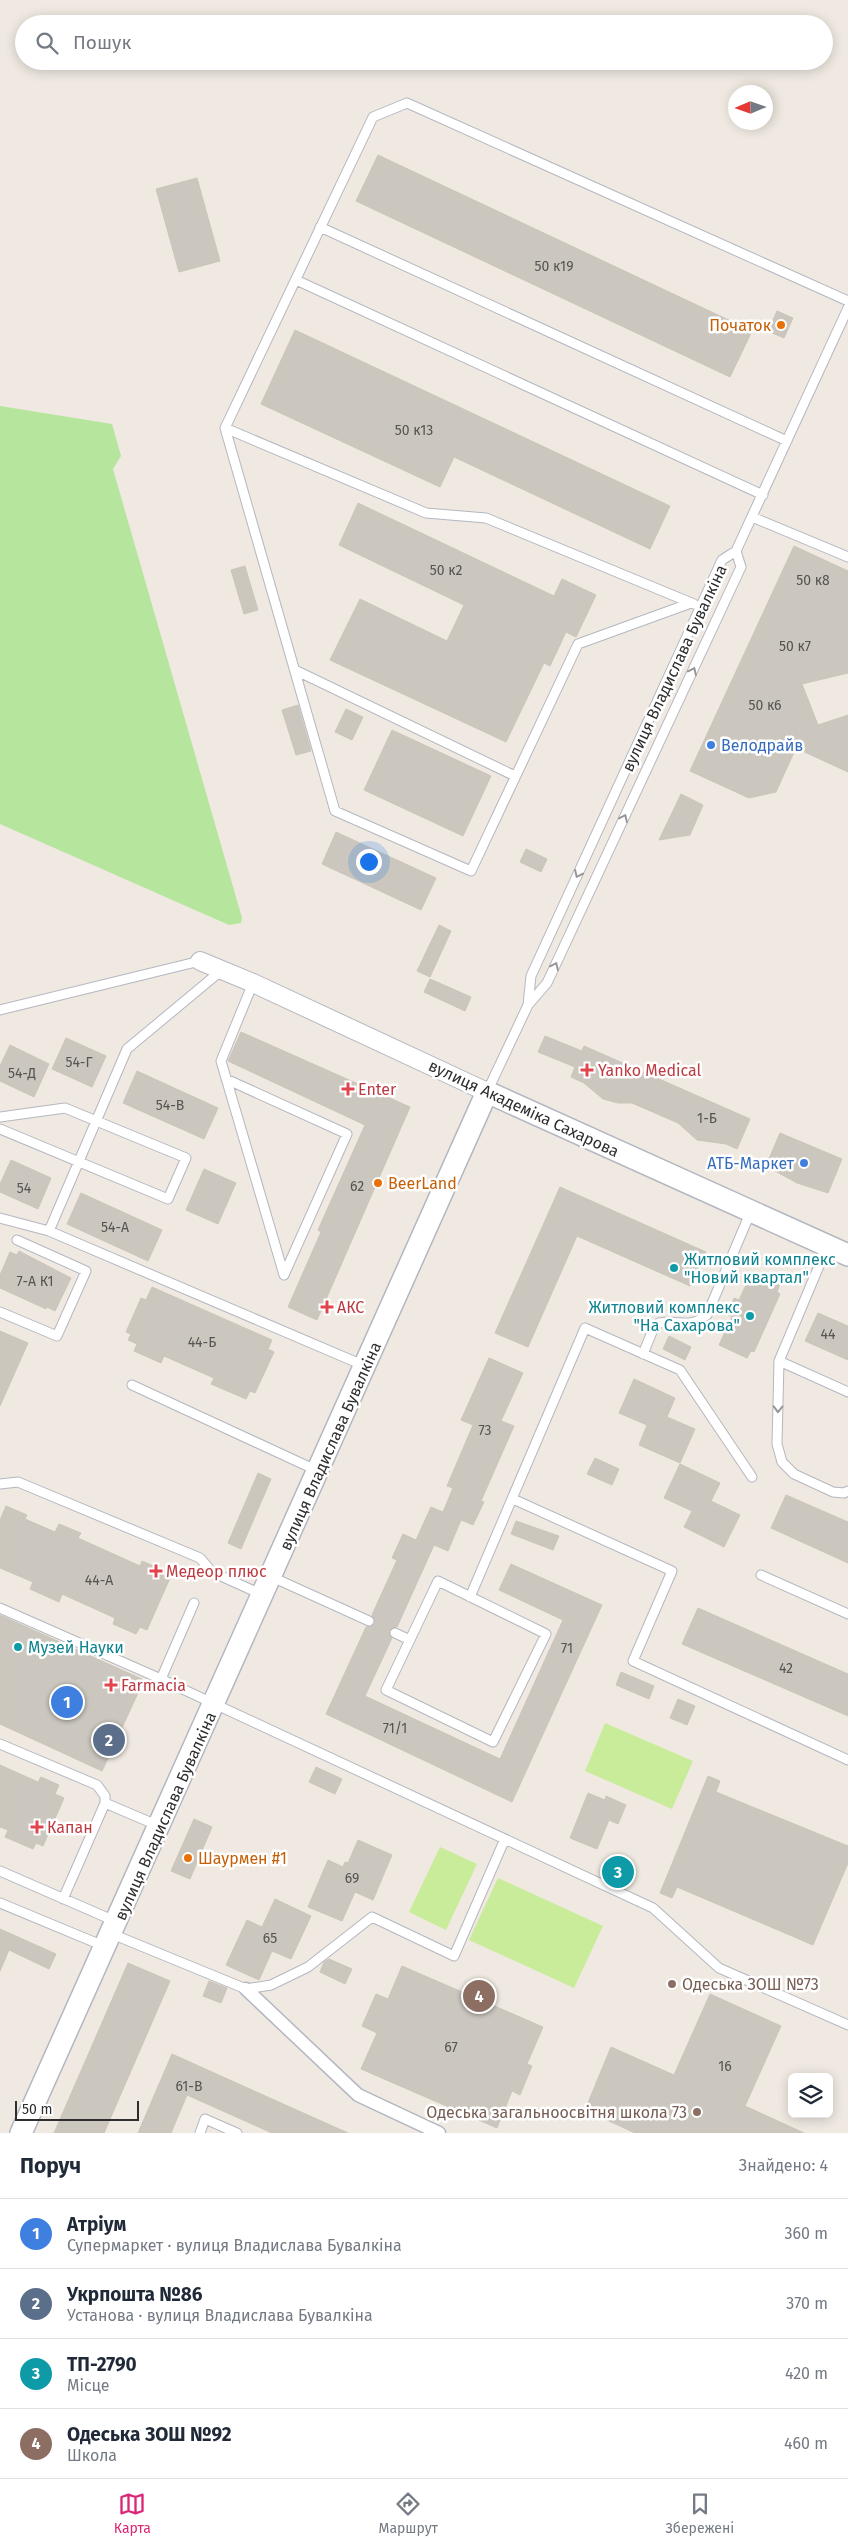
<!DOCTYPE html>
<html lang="uk">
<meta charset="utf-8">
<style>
:root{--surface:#fff;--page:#f6f6f7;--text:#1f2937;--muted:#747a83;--line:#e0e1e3;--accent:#db2777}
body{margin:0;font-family:"Fira Sans",sans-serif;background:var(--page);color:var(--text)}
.controls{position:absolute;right:15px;bottom:15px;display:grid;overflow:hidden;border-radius:8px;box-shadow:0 2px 12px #0003}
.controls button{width:45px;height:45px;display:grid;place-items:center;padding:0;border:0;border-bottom:1px solid var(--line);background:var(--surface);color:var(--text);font:25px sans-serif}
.compass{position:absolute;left:728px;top:85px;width:45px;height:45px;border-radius:50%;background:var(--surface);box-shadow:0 2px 12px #0003;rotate:268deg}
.scale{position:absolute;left:15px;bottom:12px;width:124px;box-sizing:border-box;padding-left:5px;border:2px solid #2e2e2e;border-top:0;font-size:14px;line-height:18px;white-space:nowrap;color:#2e2e2e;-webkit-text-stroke:4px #fff;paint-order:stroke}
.you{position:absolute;left:368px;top:861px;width:18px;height:18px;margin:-12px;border:4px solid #fff;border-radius:50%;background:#1a73e8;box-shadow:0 0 0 8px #1a73e833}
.badge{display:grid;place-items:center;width:32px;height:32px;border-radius:50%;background:var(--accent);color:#fff;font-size:16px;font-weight:700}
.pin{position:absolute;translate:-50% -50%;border:2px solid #fff;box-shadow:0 1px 5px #0006}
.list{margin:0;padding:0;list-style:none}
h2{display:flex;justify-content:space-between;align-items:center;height:65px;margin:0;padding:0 20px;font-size:21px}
h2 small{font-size:16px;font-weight:400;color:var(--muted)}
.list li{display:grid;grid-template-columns:32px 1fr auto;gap:15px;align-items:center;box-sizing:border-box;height:70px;padding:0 20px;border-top:1px solid var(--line)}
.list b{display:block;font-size:19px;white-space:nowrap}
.list p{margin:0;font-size:16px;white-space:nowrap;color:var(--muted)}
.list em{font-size:16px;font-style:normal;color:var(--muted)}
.icon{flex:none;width:28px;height:28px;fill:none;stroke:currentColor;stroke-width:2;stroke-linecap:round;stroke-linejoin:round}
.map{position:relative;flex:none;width:848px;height:2133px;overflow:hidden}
.search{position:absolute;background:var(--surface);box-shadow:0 2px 12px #0003;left:15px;right:15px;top:15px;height:55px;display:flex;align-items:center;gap:12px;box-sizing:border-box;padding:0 18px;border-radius:28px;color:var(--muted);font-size:19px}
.sheet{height:345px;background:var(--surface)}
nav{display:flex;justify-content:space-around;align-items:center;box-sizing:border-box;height:70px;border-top:1px solid var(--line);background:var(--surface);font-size:14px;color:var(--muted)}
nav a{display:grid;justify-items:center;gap:2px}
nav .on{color:var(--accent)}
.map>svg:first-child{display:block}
</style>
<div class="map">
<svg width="848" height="2133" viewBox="0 0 848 2133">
<rect width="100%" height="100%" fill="#efe9e1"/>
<path fill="#b6e59e" d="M0 406 112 424 121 456 113 469 242 918 241 923 229 925 0 824Z"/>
<path fill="#c9ec9a" d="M605 1723 693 1761 672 1809 585 1771Z
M440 1847 477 1864 446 1930 409 1912Z
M498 1878 603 1926 574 1988 469 1940Z"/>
<path fill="#cbc7bf" stroke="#cbc5ba" d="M378 155 752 331 730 377 356 201Z
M197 178 220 261 179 272 156 189Z
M777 311 793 318 784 338 768 331Z
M295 330 670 506 650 549 454 457 440 487 261 404Z
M358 503 554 596 562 579 596 595 576 637 566 632 550 666 544 663 506 742 330 660 360 599 447 641 464 605 339 545Z
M794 546 848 571V673L802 684 818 725 848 715V772L796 748 776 792 749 798 690 771Z
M245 566 258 610 244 614 231 570Z
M298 705 311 751 296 755 282 710Z
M346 709 363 717 352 740 335 732Z
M392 730 491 776 463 836 364 790Z
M681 794 703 805 690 835 659 840Z
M336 832 436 878 421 910 322 864Z
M526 849 547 859 541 872 520 862Z
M439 925 451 931 430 977 417 971Z
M430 979 471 997 465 1011 424 992Z
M241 1032 410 1107 317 1320 288 1307 321 1232 318 1230 365 1125 228 1061Z
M545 1036 582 1051 584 1046 750 1119 737 1149 726 1144 697 1140 678 1123 632 1103H618L603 1099 584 1083 571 1077 575 1067 538 1052Z
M66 1038 106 1056 92 1087 52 1069Z
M10 1045 49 1064 34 1097 0 1081V1066Z
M137 1071 218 1108 204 1139 123 1103Z
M780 1133 842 1159 828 1193 797 1183 766 1166Z
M11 1160 51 1178 38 1209 0 1192V1184Z
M204 1169 236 1183 218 1224 186 1210Z
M560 1187 706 1252 690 1286 577 1236 528 1347 495 1333Z
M81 1193 162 1230 148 1261 67 1224Z
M19 1251 71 1278 55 1311 47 1307 46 1309 0 1288V1275L10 1252 17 1255Z
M752 1272 780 1284 777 1292 780 1294 754 1352 751 1351 747 1358 719 1345 732 1317 727 1314 734 1298 739 1300Z
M152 1287 272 1340 268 1349 274 1352 255 1393 250 1391 246 1399 211 1384 214 1378 164 1356 161 1363 134 1351 137 1344 128 1340 131 1334 126 1332 141 1298 146 1300Z
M818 1313 848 1326V1360L805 1341Z
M0 1331 28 1343 0 1406Z
M669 1336 691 1347 685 1360 663 1349Z
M489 1358 523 1373 501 1421 514 1426 481 1501 484 1502 473 1525 461 1520 448 1551 434 1545 397 1627 392 1628 389 1631 392 1638 365 1696 500 1759 563 1620 499 1590 511 1564 602 1605 512 1802 326 1714 366 1627 372 1626 375 1623 372 1615 397 1560 392 1558 403 1534 416 1540 431 1507 443 1512 453 1488 447 1486 473 1425 461 1420Z
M634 1379 675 1398 667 1417 695 1429 680 1463 639 1445 647 1425 619 1413Z
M595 1458 619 1469 612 1485 587 1474Z
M680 1464 720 1483 711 1501 740 1515 724 1547 684 1527 692 1511 664 1498Z
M258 1473 271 1479 241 1549 228 1543Z
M786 1495 848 1522V1563L771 1528Z
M6 1506 27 1515 25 1519 55 1532 59 1524 81 1533 78 1538 140 1566 142 1561 165 1571 163 1575 170 1578 147 1630 140 1627 136 1634 113 1624 115 1618 62 1594 59 1602 30 1589 33 1582 0 1568V1520Z
M516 1521 559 1536 553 1550 511 1534Z
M698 1608 848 1674V1716L682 1644Z
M0 1615 144 1680 102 1771 0 1724Z
M621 1672 654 1686 649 1699 616 1685Z
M678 1699 695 1706 687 1725 670 1718Z
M0 1765 38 1782 41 1777 59 1785 55 1794 64 1798 43 1846 36 1843 33 1849 5 1837 8 1830 0 1827Z
M316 1767 342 1779 335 1794 309 1782Z
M708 1776 720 1781 716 1792 848 1846V1863L813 1945 677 1887 672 1898 660 1893Z
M588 1793 605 1800 606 1796 626 1805 618 1824 609 1820 597 1849 570 1838Z
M194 1819 212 1827 190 1879 171 1871Z
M358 1840 392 1855 373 1900 355 1892 342 1921 308 1907 328 1860 343 1867 345 1862 348 1863Z
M610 1859 633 1869 627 1884 603 1874Z
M275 1899 311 1916 291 1959 272 1951 259 1980 226 1965 247 1920 262 1927Z
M0 1929 56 1954 49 1969 9 1950 0 1971Z
M329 1959 352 1969 345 1984 320 1972 324 1962Z
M128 1963 170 1981 104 2133H54Z
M402 1966 543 2027 527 2064 532 2066 520 2095 512 2091 497 2128 361 2069 377 2033 362 2026 376 1994 388 1999Z
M209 1981 227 1988 221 2003 203 1996Z
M710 1994 781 2026 745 2106 804 2133H635L585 2110 611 2047 674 2075Z
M172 2054 223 2077 348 2133H272L187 2095 171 2133H138Z"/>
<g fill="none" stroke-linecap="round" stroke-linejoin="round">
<g stroke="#b4b7c1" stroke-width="11">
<path id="service" d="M320 227 787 441
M296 280 763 495
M225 428 426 513 486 518 694 604
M752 517 848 557
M736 551 848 308
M691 603 578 644 471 871 335 811 225 428 373 117 407 103 848 301
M295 670 515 776
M253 983 221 1061 284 1275
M528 1005 547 983 741 567 736 551
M0 1010 200 961
M226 1079 347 1134 284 1275
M487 1092 528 1005 531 976 722 560 736 551
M0 1117 65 1108 186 1158 168 1199 0 1129
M0 1218 49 1231 365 1366
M49 1231 127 1049 222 970
M826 1245 819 1266 779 1361 777 1444 782 1462 794 1474 833 1492 844 1493 848 1491
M0 1312 57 1336 86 1271 17 1240
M643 1354 654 1327 659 1323C679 1319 688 1330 707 1315L751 1211
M779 1361 848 1392
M132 1385 318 1471
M0 1484 18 1482 200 1558 212 1572 263 1595
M513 1499 672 1571 633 1661 848 1760
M761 1575 848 1614
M272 1577 369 1621
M438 1581 546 1634 493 1742 386 1690Z
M470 1597 585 1328 680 1370 752 1477
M0 1608 161 1679 653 1908 719 1968 848 2025
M395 1633 410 1640
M161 1679 194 1603
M0 1744 97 1785 105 1796V1803L159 1826
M0 1871 117 1922
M63 1899 105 1803
M0 1903 106 1947
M112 1934 246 1989 271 1985 308 1967 372 1917 454 1956 504 1841
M200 2133 205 2119 237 2133"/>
</g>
<g stroke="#b4b7c1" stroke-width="15">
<path id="pedestrian" d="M246 1989 358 2095 439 2133"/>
</g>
<g stroke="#b4b7c1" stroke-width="20">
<path id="minor" d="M200 961 253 983 487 1092"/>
</g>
<g stroke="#b4b7c1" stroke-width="24">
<path id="tertiary" d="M21 2133 487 1092 848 1255"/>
</g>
<use href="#service" stroke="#fff" stroke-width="9"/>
<use href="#pedestrian" stroke="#fff" stroke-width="12"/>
<use href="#minor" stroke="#fff" stroke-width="18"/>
<use href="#tertiary" stroke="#fff" stroke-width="21"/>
</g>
<defs><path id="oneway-chevron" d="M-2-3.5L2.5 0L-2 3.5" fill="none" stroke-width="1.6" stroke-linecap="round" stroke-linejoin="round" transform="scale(1.25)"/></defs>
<g stroke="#969696">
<use href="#oneway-chevron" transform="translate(693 671) rotate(-65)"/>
<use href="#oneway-chevron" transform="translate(624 818) rotate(-65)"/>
<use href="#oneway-chevron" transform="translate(578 874) rotate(115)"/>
<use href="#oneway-chevron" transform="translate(555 966) rotate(-65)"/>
<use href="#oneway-chevron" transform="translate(778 1409) rotate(91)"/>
</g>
<g fill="#e8710a" stroke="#fff" stroke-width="2">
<circle cx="781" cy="325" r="5"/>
<circle cx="378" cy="1183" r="5"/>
<circle cx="188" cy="1858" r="5"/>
</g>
<g fill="#3f7fe0" stroke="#fff" stroke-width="2">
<circle cx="711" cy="745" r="5"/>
<circle cx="804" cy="1163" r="5"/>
</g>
<g fill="#e0444e" stroke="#fff" stroke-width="2">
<path d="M584.5 1062.5h5v5h5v5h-5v5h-5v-5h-5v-5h5z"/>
<path d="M345.5 1081.5h5v5h5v5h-5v5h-5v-5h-5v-5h5z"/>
<path d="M324.5 1299.5h5v5h5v5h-5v5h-5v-5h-5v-5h5z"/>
<path d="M153.5 1563.5h5v5h5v5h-5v5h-5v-5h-5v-5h5z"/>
<path d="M108.5 1677.5h5v5h5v5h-5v5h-5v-5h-5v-5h5z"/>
<path d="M34.5 1819.5h5v5h5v5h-5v5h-5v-5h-5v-5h5z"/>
</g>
<g fill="#0f9aa8" stroke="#fff" stroke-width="2">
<circle cx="674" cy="1268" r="5"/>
<circle cx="750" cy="1316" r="5"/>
<circle cx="18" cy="1647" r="5"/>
</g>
<g fill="#8d6e63" stroke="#fff" stroke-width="2">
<circle cx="672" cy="1984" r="5"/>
<circle cx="697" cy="2112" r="5"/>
</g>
<g text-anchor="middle" stroke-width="5" stroke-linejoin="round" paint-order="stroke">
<g font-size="14" fill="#555452">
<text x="554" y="271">50 к19</text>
<text x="414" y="435">50 к13</text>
<text x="446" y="575">50 к2</text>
<text x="813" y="585">50 к8</text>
<text x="795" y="651">50 к7</text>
<text x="765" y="710">50 к6</text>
<text x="79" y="1067">54-Г</text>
<text x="22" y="1078">54-Д</text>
<text x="170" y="1110">54-В</text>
<text x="707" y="1123">1-Б</text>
<text x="357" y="1191">62</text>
<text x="24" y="1193">54</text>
<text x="115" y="1232">54-А</text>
<text x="35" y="1286">7-А К1</text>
<text x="828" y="1339">44</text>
<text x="202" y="1347">44-Б</text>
<text x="485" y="1435">73</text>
<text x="99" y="1585">44-А</text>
<text x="567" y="1653">71</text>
<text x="786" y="1673">42</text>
<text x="395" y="1733">71/1</text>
<text x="352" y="1883">69</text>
<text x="270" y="1943">65</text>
<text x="451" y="2052">67</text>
<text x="725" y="2071">16</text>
<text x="189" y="2091">61-В</text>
</g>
<g font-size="16" fill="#c56008" stroke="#fff" text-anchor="start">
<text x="771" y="331" text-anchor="end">Початок</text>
<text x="388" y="1189">BeerLand</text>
<text x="198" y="1864">Шаурмен #1</text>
</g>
<g font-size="16" fill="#2e2e2e" stroke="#fff">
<text transform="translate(674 668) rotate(-65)" y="6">вулиця Владислава Бувалкіна</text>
<text transform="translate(524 1108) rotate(25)" y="6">вулиця Академіка Сахарова</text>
<text transform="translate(330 1446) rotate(-66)" y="6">вулиця Владислава Бувалкіна</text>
<text transform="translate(165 1816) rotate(-66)" y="6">вулиця Владислава Бувалкіна</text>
</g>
<g font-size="16" fill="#366cbe" stroke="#fff" text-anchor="start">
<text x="721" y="751">Велодрайв</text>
<text x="794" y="1169" text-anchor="end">АТБ-Маркет</text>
</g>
<g font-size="16" fill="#be3a42" stroke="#fff" text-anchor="start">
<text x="598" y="1076">Yanko Medical</text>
<text x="358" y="1095">Enter</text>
<text x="337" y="1313">АКС</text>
<text x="166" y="1577">Медеор плюс</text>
<text x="121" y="1691">Farmacia</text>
<text x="47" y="1833">Капан</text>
</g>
<g font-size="16" fill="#0d838f" stroke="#fff" text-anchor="start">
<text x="684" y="1265">Житловий комплекс<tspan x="684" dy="18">"Новий квартал"</tspan></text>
<text x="740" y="1313" text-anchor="end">Житловий комплекс<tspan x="740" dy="18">"На Сахарова"</tspan></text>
<text x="28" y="1653">Музей Науки</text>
</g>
<g font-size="16" fill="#785e54" stroke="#fff" text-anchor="start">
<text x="682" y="1990">Одеська ЗОШ №73</text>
<text x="687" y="2118" text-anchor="end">Одеська загальноосвітня школа 73</text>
</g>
</g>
</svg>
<div class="controls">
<button><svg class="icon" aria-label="layers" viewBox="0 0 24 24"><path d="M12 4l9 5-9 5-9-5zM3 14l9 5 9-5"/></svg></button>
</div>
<svg class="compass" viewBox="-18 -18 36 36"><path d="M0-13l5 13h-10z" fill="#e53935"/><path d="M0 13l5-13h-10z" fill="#747a83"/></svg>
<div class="scale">50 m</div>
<div class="you"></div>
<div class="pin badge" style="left:67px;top:1702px;background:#3f7fe0">1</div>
<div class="pin badge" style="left:109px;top:1740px;background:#5c6f8a">2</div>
<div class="pin badge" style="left:618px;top:1872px;background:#0f9aa8">3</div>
<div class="pin badge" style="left:479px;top:1996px;background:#8d6e63">4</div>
<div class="search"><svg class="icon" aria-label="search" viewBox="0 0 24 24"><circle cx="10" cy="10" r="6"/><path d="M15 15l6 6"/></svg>Пошук</div>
</div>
<section class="sheet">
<h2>Поруч<small>Знайдено: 4</small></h2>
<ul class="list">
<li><span class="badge" style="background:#3f7fe0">1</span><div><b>Атріум</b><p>Супермаркет · вулиця Владислава Бувалкіна</p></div><em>360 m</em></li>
<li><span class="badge" style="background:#5c6f8a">2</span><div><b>Укрпошта №86</b><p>Установа · вулиця Владислава Бувалкіна</p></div><em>370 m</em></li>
<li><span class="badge" style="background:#0f9aa8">3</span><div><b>ТП-2790</b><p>Місце</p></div><em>420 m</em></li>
<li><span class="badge" style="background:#8d6e63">4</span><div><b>Одеська ЗОШ №92</b><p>Школа</p></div><em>460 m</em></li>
</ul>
</section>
<nav>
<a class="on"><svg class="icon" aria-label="map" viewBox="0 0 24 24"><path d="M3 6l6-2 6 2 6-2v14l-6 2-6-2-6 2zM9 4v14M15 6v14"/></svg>Карта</a>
<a><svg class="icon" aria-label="directions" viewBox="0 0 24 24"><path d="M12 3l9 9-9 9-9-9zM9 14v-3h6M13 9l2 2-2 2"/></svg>Маршрут</a>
<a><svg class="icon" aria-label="saved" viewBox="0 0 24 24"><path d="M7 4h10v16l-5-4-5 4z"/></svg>Збережені</a>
</nav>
